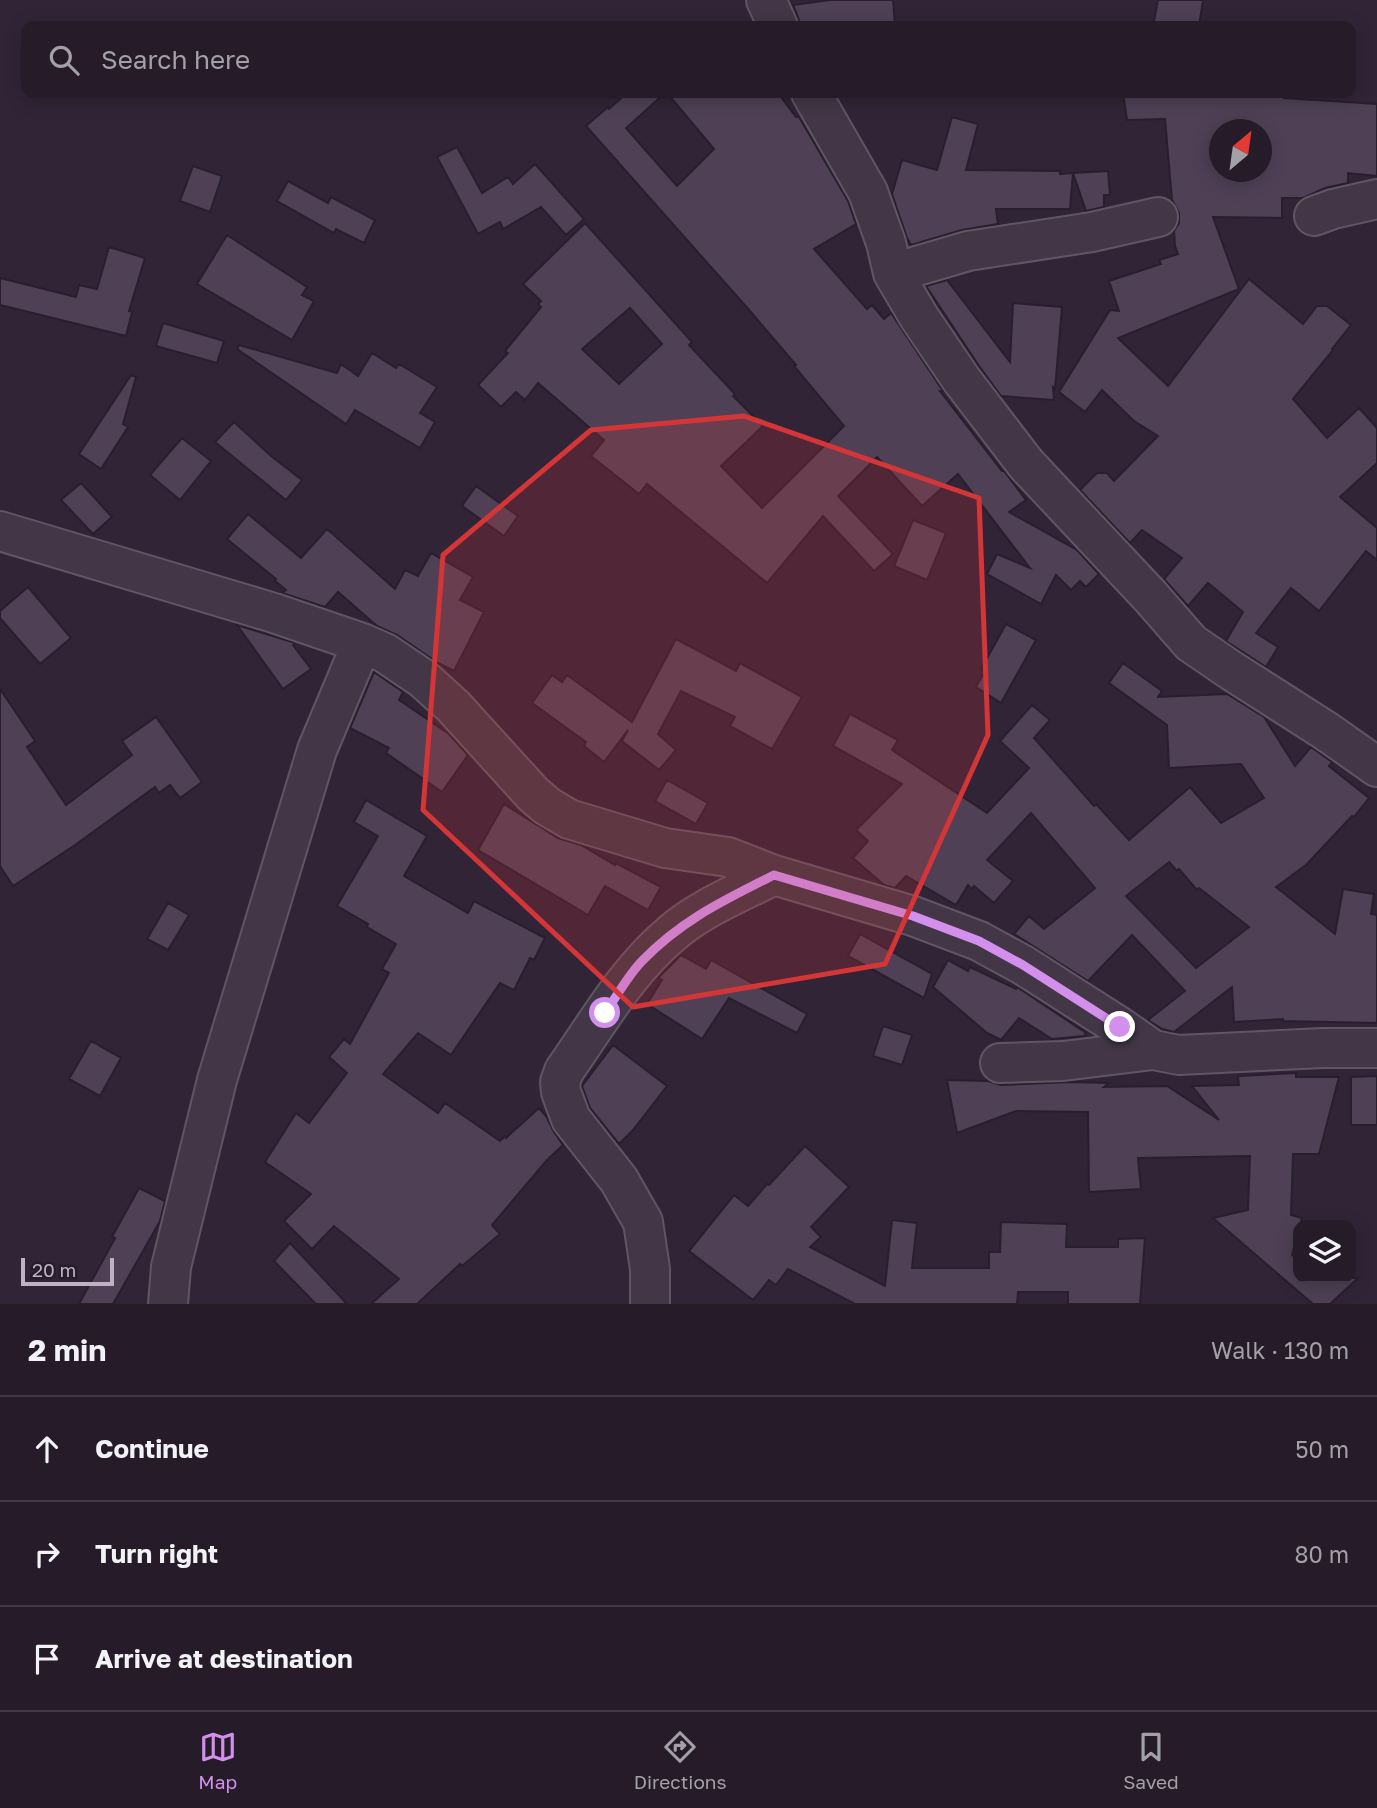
<!DOCTYPE html>
<meta charset="utf-8">
<style>
:root{--surface:#251b29;--page:#312835;--text:#f1f3f6;--muted:#a3a1a8;--line:#423946;--accent:#d28feb}
body{margin:0;font-family:"Golos Text",sans-serif;background:var(--page);color:var(--text)}
.controls{position:absolute;right:21px;bottom:21px;display:grid;overflow:hidden;border-radius:14px;box-shadow:0 4px 18px #0003}
.controls button{width:63px;height:63px;display:grid;place-items:center;padding:0;border:0;border-bottom:2px solid var(--line);background:var(--surface);color:var(--text);font:35px sans-serif}
.compass{position:absolute;left:1209px;top:119px;width:63px;height:63px;border-radius:50%;background:var(--surface);box-shadow:0 4px 18px #0003;rotate:29deg}
.scale{position:absolute;left:21px;bottom:18px;width:93px;box-sizing:border-box;padding-left:7px;border:4px solid #bfb2c3;border-top:0;font-size:19px;line-height:24px;white-space:nowrap;color:#bfb2c3;-webkit-text-stroke:5px #271c2c;paint-order:stroke}
.stop{position:absolute;width:21px;height:21px;margin:-16px;border:5px solid #d28feb;border-radius:50%;background:#fff}
.stop.end{background:#d28feb;border-color:#fff;box-shadow:0 2px 7px #0008}
.list{margin:0;padding:0;list-style:none}
h2{display:flex;justify-content:space-between;align-items:center;height:91px;margin:0;padding:0 28px;font-size:30px}
h2 small{font-size:23px;font-weight:400;color:var(--muted)}
.list li{display:grid;grid-template-columns:46px 1fr auto;gap:21px;align-items:center;box-sizing:border-box;height:105px;padding:0 28px;border-top:2px solid var(--line)}
.list b{display:block;font-size:26px;white-space:nowrap}
.list em{font-size:23px;font-style:normal;color:var(--muted)}
.icon{flex:none;width:38px;height:38px;fill:none;stroke:currentColor;stroke-width:2;stroke-linecap:round;stroke-linejoin:round}
.map{position:relative;flex:none;width:1377px;height:1304px;overflow:hidden}
.search{position:absolute;background:var(--surface);box-shadow:0 4px 18px #0003;left:21px;right:21px;top:21px;height:77px;display:flex;align-items:center;gap:18px;box-sizing:border-box;padding:0 24px;border-radius:14px;color:var(--muted);font-size:26px}
.sheet{height:406px;background:var(--surface)}
nav{display:flex;justify-content:space-around;align-items:center;box-sizing:border-box;height:98px;border-top:2px solid var(--line);background:var(--surface);font-size:19px;color:var(--muted)}
nav a{display:grid;justify-items:center;gap:4px}
nav .on{color:var(--accent)}
.map>svg:first-child{display:block}
</style>
<div class="map">
<svg width="1377" height="1304" viewBox="0 0 1377 1304">
<rect width="100%" height="100%" fill="#312437"/>
<path fill="#4f4056" stroke="#291e2e" stroke-width="2" fill-rule="evenodd" d="M830 0H893L895 26H800L798 17 793 5Z
M1158 0H1203L1199 26H1153Z
M627 93H665L626 128 677 186 714 149 667 93H778L796 117 798 116 802 122 848 201 856 224 814 249 867 309 872 305 884 319 891 313 943 391H940L1002 471H1004L1026 500 1009 512 1077 550 1099 574 1086 587 1080 581 1071 590 1056 575 1041 604 987 574 997 554 1030 568 958 474 922 506 877 457 838 496 893 554 874 571 823 516 767 583 647 484 639 494 591 456 604 440 538 383 525 400 516 392 501 407 478 385 508 353 505 351 541 307 538 304 541 301 523 284 585 223 692 342 689 345 735 394 733 396 763 426 721 466 762 508 844 426 794 366 796 365 750 311 586 126 608 107 609 109ZM630 308 662 344 619 384 582 349Z
M1123 93H1284V98L1377 104V176L1348 173V183L1325 188 1303 198H1282V218L1213 217 1239 289 1118 338 1168 386 1249 279 1303 324 1317 306H1327L1351 325 1332 349 1333 350 1293 399 1327 438 1359 408 1377 428V463L1340 497 1377 528V560L1366 551 1319 611 1291 588 1256 633 1278 647 1266 667 1226 641 1243 612 1208 583 1188 606 1164 579 1182 558 1142 530 1130 543 1080 490 1097 473H1107L1114 481 1158 436 1134 421 1102 390 1085 412 1059 392 1110 310 1119 311 1109 281 1161 264 1159 260 1178 254 1175 246 1174 231 1179 223V213L1172 200 1165 119 1127 120ZM1220 130H1262V172H1220Z
M952 117 978 124 966 170 1060 171V174L1073 173 1070 209H996L998 224 962 230 911 245 907 238 892 194 902 160 937 170Z
M457 147 482 193 508 177 513 184 535 164 584 219 566 235 541 207 503 229 500 222 478 234 437 157Z
M193 166 222 176 210 212 180 201Z
M1108 171 1110 195H1104V207L1086 211 1073 173Z
M288 181 328 203 331 197 375 220 364 243 336 229 334 233 277 201Z
M227 235 307 287 302 295 314 301 292 340 197 284Z
M109 247 145 258 129 311 132 312 126 336 0 305V278L76 297 79 285 97 289Z
M947 280 1010 362 1013 303 1062 307 1055 389 1053 387 1054 400 1001 396 979 366 926 286Z
M163 323 224 341 217 363 156 346Z
M239 345 337 373 341 364 358 376 372 353 396 368 399 364 437 387 420 413 435 422 420 448 355 410 346 424 237 349Z
M131 375 136 377 123 424 128 427 101 469 79 454Z
M234 422 271 456 302 480 286 500 215 442Z
M182 438 211 461 180 500 150 475Z
M81 483 112 517 93 534 61 500Z
M476 486 518 516 504 536 462 506Z
M248 514 301 558 327 529 395 589 405 570 418 576 431 553 473 577 460 600 484 612 454 671 438 663 397 635 377 626 338 592 325 607 282 593 286 590 275 581 276 579 227 539Z
M913 520 946 533 927 580 894 566Z
M28 587 71 638 40 664 0 618V611Z
M1006 624 1036 640 1001 703 976 687 985 671 981 669Z
M237 625 295 643 293 645 311 669 283 689Z
M676 639 736 671 740 663 802 697 772 749 730 726 735 717 681 691 658 734 676 750 659 770 622 741 628 730 604 762 584 746 586 742 532 703 552 675 562 682 567 675 632 722Z
M1123 663 1162 691 1158 697 1227 694 1264 717 1295 766 1311 747 1332 762 1329 766 1369 798 1354 817 1352 816 1306 865 1276 887 1335 934 1343 889 1374 894 1371 914 1377 915V1023L1283 1021V1019L1234 1022 1232 987 1174 1032 1162 1029 1148 1020 1185 991 1132 935 1088 981 1014 934 1029 916 1044 929 1095 888 1031 813 987 860 1013 881 994 903 974 886 972 889 968 885 956 905 906 876 895 888 884 885 853 858 868 841 856 830 902 784 833 746 850 714 898 740 892 750 987 813 1029 768 1000 741 1032 705 1050 720 1034 738 1094 806 1096 804 1129 840 1190 787 1221 823 1264 798 1241 764 1169 768 1167 725 1109 683ZM1169 862 1177 871 1179 869 1197 890 1199 888 1249 927 1196 968 1126 896Z
M374 672 403 692 399 700 449 734 468 755 442 792 386 753 389 748 350 728Z
M0 689 35 741 27 747 66 805 132 755 122 741 156 717 202 782 180 798 170 785 159 793 155 787 75 845 13 886 0 866Z
M667 780 708 803 696 824 655 801Z
M366 800 427 836 404 876 468 913 474 901 545 938 534 960 530 958 514 990 500 983 451 1055 418 1033 383 1074 438 1113 445 1103 500 1141 505 1136 506 1138 539 1108 546 1116 554 1132 563 1145 547 1160 492 1225 500 1234 462 1266 460 1264 417 1304H371L399 1279 334 1226 312 1249 284 1221 311 1194 265 1162 296 1113 309 1123 347 1073 329 1057 344 1039 350 1044 389 973 382 969 396 944 367 927 368 924 337 906 378 836 354 822Z
M504 804 558 838 581 845 615 865 616 863 661 887 648 910 605 886 588 915 478 850Z
M168 903 189 915 168 950 147 939Z
M860 934 932 974 924 998 848 956Z
M681 955 706 969 711 960 807 1014 797 1033 729 998 702 1039 647 1004 662 980 658 978Z
M948 960 968 971 970 967 1016 989 1017 987 1086 1033 1084 1036 1052 1039 1019 1018 1001 1040 987 1033 933 987Z
M883 1026 912 1035 902 1065 873 1056Z
M91 1041 121 1058 100 1096 69 1079Z
M613 1045 667 1086 633 1130 619 1144 590 1108 582 1086Z
M1296 1073V1077H1339L1319 1154H1293L1291 1215 1302 1218 1300 1225H1298V1233L1292 1255 1298 1260V1278H1358L1330 1304H1313L1213 1218 1248 1210 1250 1156 1138 1158 1141 1189 1089 1192 1088 1112 1016 1111 957 1133 947 1080 988 1081 1001 1085 1070 1082 1109 1083 1104 1087 1167 1086 1219 1120 1192 1086 1239 1085 1238 1076Z
M1377 1076V1125H1351V1077Z
M805 1146 849 1187 811 1227 821 1237 810 1247 885 1286 892 1220 917 1223 912 1268H989V1252H1000L1001 1222 1067 1224 1066 1247H1118V1239L1145 1238 1140 1304H1068V1292H1018L1017 1304H855L788 1269 776 1285 769 1280 753 1300 689 1251 734 1195 748 1206 767 1184 769 1185Z
M139 1188 165 1201 160 1221 113 1304H79L115 1238 112 1237Z
M290 1243 347 1304H316L274 1261Z"/>
<g fill="none" stroke-linecap="round" stroke-linejoin="round">
<g stroke="#605565" stroke-width="42">
<path id="minor" d="M766 0 778 26
M811 93 868 192 886 243 893 273 919 317 961 379 1026 464 1150 596 1191 643 1232 671 1326 731 1377 767
M1314 216 1333 209 1377 199
M893 273 968 251 1092 232 1158 217
M0 531 274 613 362 643 385 653 422 678 453 706 533 794 547 806 569 819 665 848 728 857 774 875 913 916 979 941 1023 965 1120 1027 1153 1050 1179 1055 1323 1048H1377
M1000 1063 1063 1061 1153 1050
M168 1304 171 1267 217 1080 317 750 362 643
M650 1304V1269L643 1222 619 1180 571 1119 561 1092 560 1082 564 1071C597 1024 627 971 671 934 701 908 739 893 774 875"/>
</g>
<use href="#minor" stroke="#433747" stroke-width="38"/>
</g>
<g fill="none" stroke-linecap="round" stroke-linejoin="round">
<path stroke="#d28feb" stroke-width="9" d="M605 1013C617 996 628 975 643 960 683 919 725 900 774 875L913 916 979 941 1023 965 1120 1027"/>
</g>
<path fill="#d43638" fill-opacity="0.2" stroke="#d43638" stroke-width="5" stroke-linejoin="round" d="M744 416 979 498 988 735 885 964 633 1007 423 810 443 555 591 430Z"/>
</svg>
<div class="controls">
<button><svg class="icon" aria-label="layers" viewBox="0 0 24 24"><path d="M12 4l9 5-9 5-9-5zM3 14l9 5 9-5"/></svg></button>
</div>
<svg class="compass" viewBox="-18 -18 36 36"><path d="M0-13l5 13h-10z" fill="#e53935"/><path d="M0 13l5-13h-10z" fill="#a3a1a8"/></svg>
<div class="scale">20 m</div>
<div class="stop" style="left:605px;top:1013px"></div>
<div class="stop end" style="left:1120px;top:1027px"></div>
<div class="search"><svg class="icon" aria-label="search" viewBox="0 0 24 24"><circle cx="10" cy="10" r="6"/><path d="M15 15l6 6"/></svg>Search here</div>
</div>
<section class="sheet">
<h2>2 min<small>Walk · 130 m</small></h2>
<ul class="list">
<li><svg class="icon" aria-label="ahead" viewBox="0 0 24 24"><path d="M12 20V5M6 11l6-6 6 6"/></svg><div><b>Continue</b></div><em>50 m</em></li>
<li><svg class="icon" aria-label="right" viewBox="0 0 24 24"><path d="M7 20v-9h11M14 6l5 5-5 5"/></svg><div><b>Turn right</b></div><em>80 m</em></li>
<li><svg class="icon" aria-label="arrive" viewBox="0 0 24 24"><path d="M6 21V4h12l-3 4 3 4H6"/></svg><div><b>Arrive at destination</b></div></li>
</ul>
</section>
<nav>
<a class="on"><svg class="icon" aria-label="map" viewBox="0 0 24 24"><path d="M3 6l6-2 6 2 6-2v14l-6 2-6-2-6 2zM9 4v14M15 6v14"/></svg>Map</a>
<a><svg class="icon" aria-label="directions" viewBox="0 0 24 24"><path d="M12 3l9 9-9 9-9-9zM9 14v-3h6M13 9l2 2-2 2"/></svg>Directions</a>
<a><svg class="icon" aria-label="saved" viewBox="0 0 24 24"><path d="M7 4h10v16l-5-4-5 4z"/></svg>Saved</a>
</nav>
